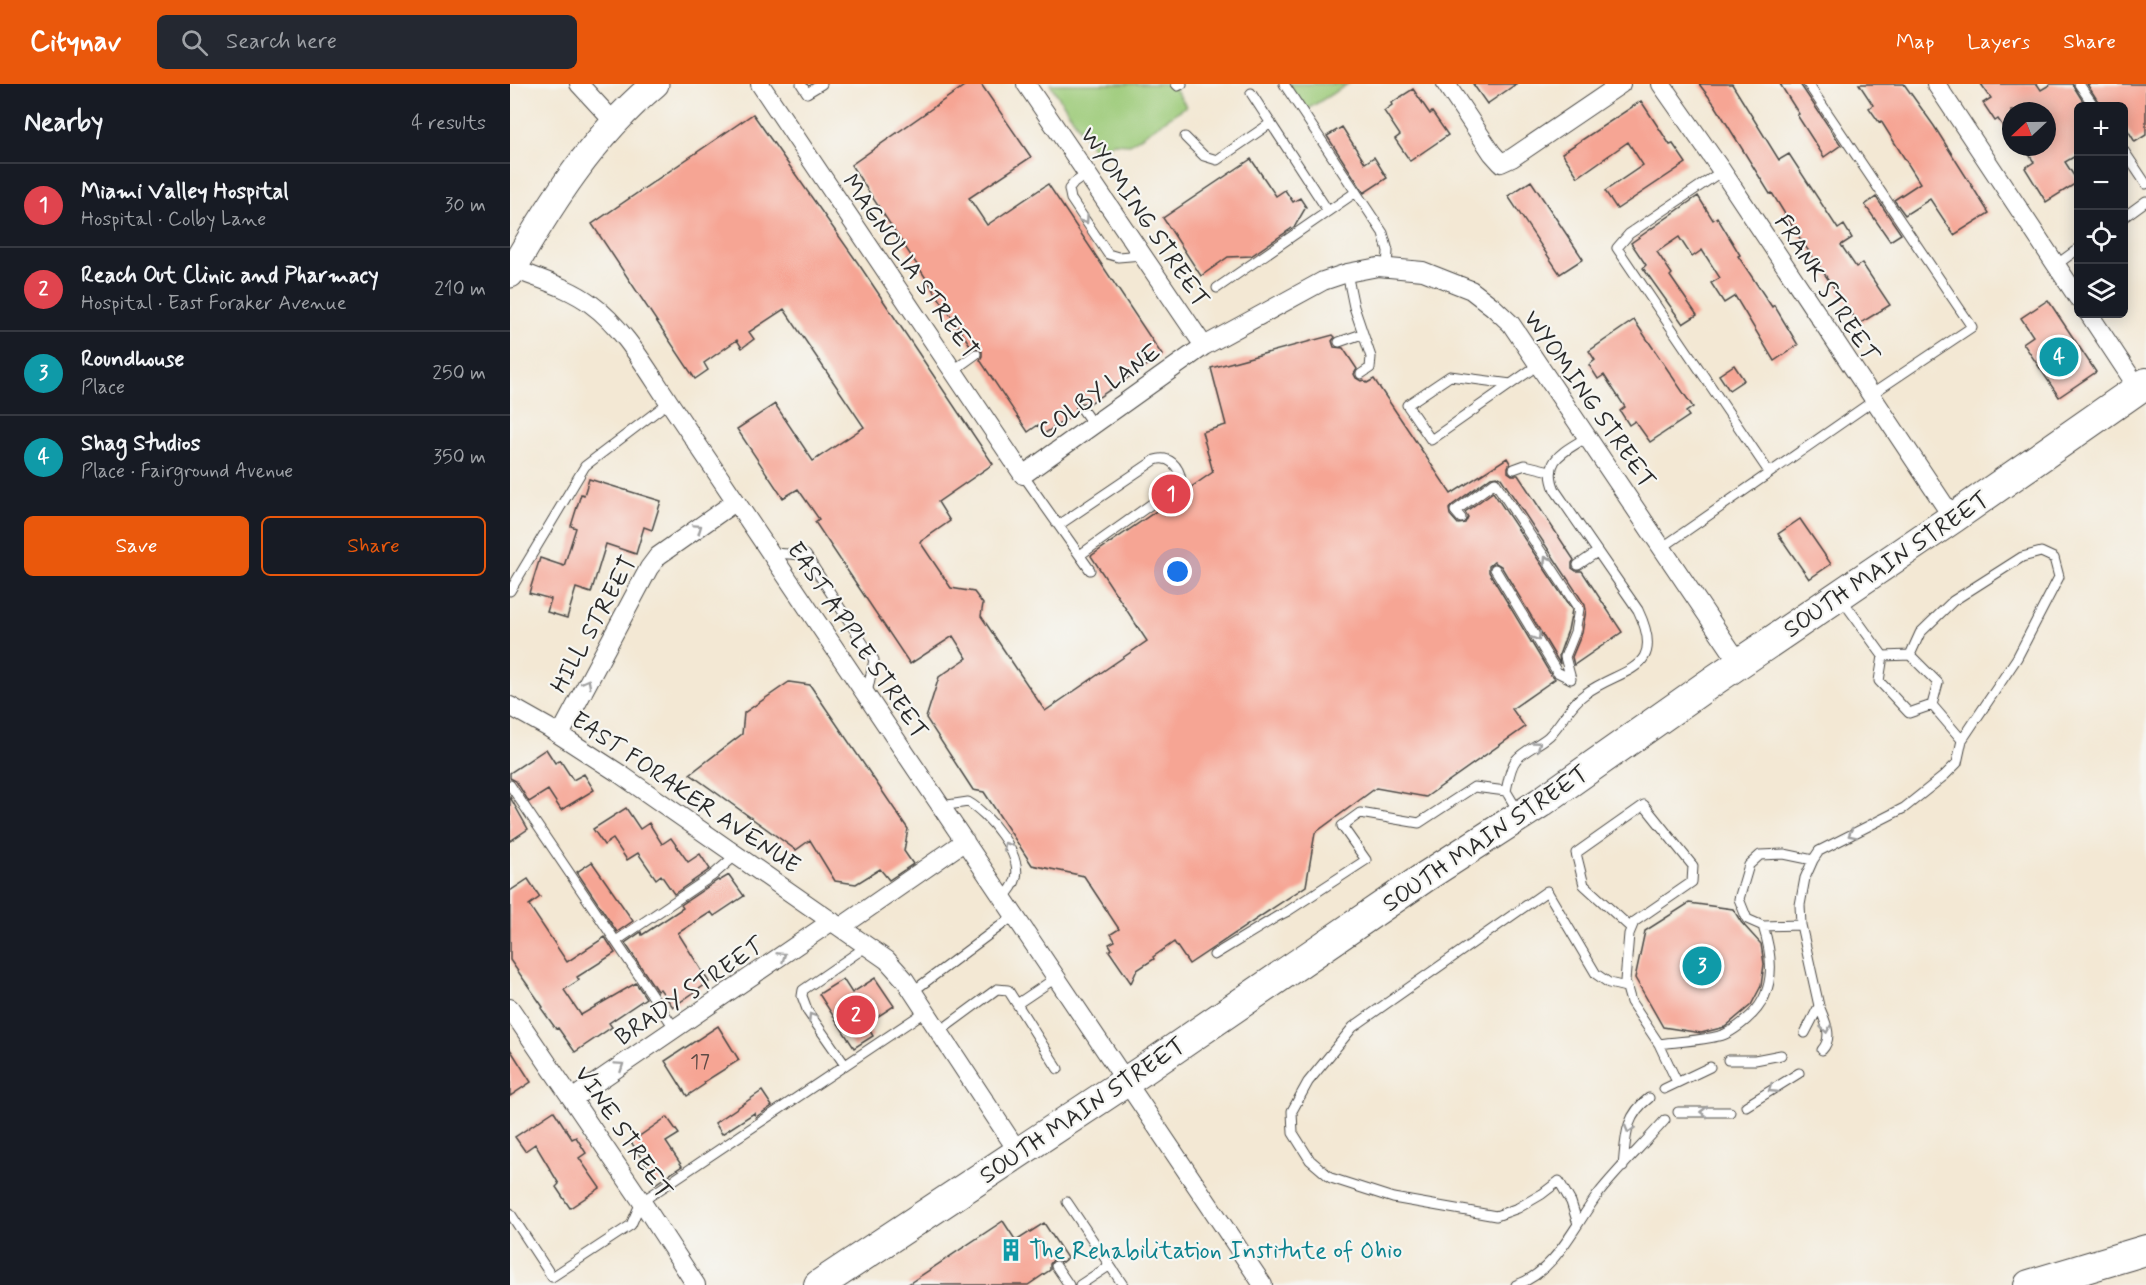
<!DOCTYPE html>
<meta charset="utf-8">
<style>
:root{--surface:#171b24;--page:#242831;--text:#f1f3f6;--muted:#9ea1a6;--line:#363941;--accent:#ea580c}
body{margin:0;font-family:Mynerve,sans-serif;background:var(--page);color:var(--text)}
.controls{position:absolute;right:18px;top:18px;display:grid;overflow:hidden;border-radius:9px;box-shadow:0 3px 15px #0003}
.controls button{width:54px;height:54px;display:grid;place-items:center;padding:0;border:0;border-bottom:2px solid var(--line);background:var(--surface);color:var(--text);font:30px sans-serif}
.compass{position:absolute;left:1492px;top:18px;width:54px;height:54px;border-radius:50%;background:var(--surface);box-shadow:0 3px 15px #0003;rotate:248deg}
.you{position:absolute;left:668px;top:488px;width:21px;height:21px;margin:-15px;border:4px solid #fff;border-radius:50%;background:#1a73e8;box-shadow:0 0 0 9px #1a73e833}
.badge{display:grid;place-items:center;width:39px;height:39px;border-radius:50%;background:var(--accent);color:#fff;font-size:20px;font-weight:700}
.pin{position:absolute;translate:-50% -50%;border:3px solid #fff;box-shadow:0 2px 6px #0006}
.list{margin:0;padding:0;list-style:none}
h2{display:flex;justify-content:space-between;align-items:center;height:78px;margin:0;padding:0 24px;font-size:26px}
h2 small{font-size:20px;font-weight:400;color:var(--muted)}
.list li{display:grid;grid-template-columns:39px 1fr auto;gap:18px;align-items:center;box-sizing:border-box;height:84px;padding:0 24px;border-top:2px solid var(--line)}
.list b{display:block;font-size:22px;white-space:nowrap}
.list p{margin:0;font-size:20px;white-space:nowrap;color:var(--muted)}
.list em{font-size:20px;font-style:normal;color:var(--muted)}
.actions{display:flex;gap:12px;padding:18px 24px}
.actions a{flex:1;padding:14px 0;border:2px solid var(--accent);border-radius:9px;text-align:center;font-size:21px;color:var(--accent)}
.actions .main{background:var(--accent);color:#fff}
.icon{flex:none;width:33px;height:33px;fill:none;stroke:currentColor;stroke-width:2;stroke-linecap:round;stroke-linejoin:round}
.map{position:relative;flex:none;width:1636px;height:1201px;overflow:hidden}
header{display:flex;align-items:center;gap:36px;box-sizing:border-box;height:84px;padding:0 30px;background:var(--accent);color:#fff}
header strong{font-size:28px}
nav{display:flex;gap:33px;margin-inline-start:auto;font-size:21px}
.search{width:420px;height:54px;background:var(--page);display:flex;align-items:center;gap:15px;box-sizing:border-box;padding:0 21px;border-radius:9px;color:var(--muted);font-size:22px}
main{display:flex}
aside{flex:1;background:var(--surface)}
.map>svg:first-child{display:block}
</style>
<header>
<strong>Citynav</strong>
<div class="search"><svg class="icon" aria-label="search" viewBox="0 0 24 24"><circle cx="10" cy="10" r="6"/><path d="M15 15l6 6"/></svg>Search here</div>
<nav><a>Map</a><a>Layers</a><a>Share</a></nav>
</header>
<main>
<aside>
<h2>Nearby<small>4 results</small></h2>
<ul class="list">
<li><span class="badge" style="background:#e0444e">1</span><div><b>Miami Valley Hospital</b><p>Hospital · Colby Lane</p></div><em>30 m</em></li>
<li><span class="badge" style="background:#e0444e">2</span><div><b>Reach Out Clinic and Pharmacy</b><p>Hospital · East Foraker Avenue</p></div><em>210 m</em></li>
<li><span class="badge" style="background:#0f9aa8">3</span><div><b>Roundhouse</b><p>Place</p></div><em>250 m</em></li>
<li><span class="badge" style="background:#0f9aa8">4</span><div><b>Shag Studios</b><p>Place · Fairground Avenue</p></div><em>350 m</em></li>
</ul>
<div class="actions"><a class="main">Save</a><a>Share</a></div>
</aside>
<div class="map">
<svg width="1636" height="1201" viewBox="0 0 1636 1201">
<rect width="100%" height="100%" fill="#f6f6f2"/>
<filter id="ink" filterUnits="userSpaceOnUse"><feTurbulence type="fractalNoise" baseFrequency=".0167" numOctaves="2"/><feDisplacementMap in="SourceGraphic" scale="12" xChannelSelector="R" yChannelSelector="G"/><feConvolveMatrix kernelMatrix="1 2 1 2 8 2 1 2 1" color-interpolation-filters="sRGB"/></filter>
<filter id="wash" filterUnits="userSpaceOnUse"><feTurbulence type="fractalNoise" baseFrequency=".008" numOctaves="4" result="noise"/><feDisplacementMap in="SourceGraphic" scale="24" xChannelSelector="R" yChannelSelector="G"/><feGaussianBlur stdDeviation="1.35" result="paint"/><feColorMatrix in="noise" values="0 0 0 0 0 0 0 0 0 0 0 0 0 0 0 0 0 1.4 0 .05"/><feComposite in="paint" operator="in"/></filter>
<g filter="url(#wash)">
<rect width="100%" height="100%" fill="#f3e8d4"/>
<path fill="#9dcb79" stroke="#647b52" stroke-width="1.5" d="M540 0H662L676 22 620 60 603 59 586 69Z
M778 0H838L796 26Z"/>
<g id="blocks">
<path fill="#f6a594" d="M457 0H471L521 73 459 114 477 141 538 100 652 271 577 321 574 319H569L566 323V329L534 350 528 341 518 348 470 276 472 272V267L468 264H462L341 81Z
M963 0H1006L977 20Z
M1189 0H1222L1269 76 1279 70 1328 145 1334 141 1342 154 1331 161 1346 183 1352 179 1380 221 1349 240 1291 156 1262 109 1260 110 1205 21Z
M1270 0H1290L1331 61 1314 73 1287 31 1289 30Z
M1349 0H1394L1424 42 1479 129 1444 151 1420 115 1395 131 1384 116 1410 99 1371 37 1369 38 1359 24 1363 21Z
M1471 0H1527L1531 6 1541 0H1562L1576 22H1569V70L1555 78 1568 98 1536 118 1515 84 1524 78 1514 63H1537V27H1501V54L1488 35 1485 37 1473 19 1481 14Z
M1577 0H1636V51L1625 58 1614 40V22H1591Z
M903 5 920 30 922 28 938 51 900 77 885 55 890 51 874 27 882 21 881 19Z
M1131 17 1160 61 1163 60 1176 79 1107 125 1095 107 1133 81 1118 58 1068 93 1052 69Z
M243 30 350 182 483 380 428 418 440 437 410 458 441 504 464 508 473 520 471 532 535 627 637 557 581 472 703 388 692 348 716 341 701 284 823 251 825 253 822 257 824 263 833 264 847 285 844 290 846 294 851 297 854 296 857 299 864 295 941 410 997 374 1000 379 998 383V388L1002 391H1008L1064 476 1062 479V484L1066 487H1072L1112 548 1064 581 1062 573 1072 549 1076 526 1075 521 991 394 987 392 981 393 941 422 939 425 940 431 948 440 955 439 958 433 955 428 983 408 1062 526 1058 546 1049 571 1050 580 991 482 984 478 979 482V488L1041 591 1045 595 1002 625 1015 643 916 713 866 704 805 749 796 802 679 880 664 858 643 873 644 875 627 886 621 899 599 867 602 865 599 860 605 857 601 850 609 845 574 792 522 781 474 708 463 706 416 634 429 593 457 574 443 552 400 580 305 438 309 435 288 405 273 414 227 345 265 320 303 377 354 343 274 225 239 248 244 255 232 264 227 256 194 279 198 286 185 295 82 140Z
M832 43 855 79 864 73 877 94 854 109 817 52Z
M741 75 766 112 775 106 783 118 790 114 796 123 785 142 741 172 718 173 691 192 653 134Z
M1021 97 1073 175 1050 190 998 112Z
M1188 112 1203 136 1207 133 1230 171 1228 172 1262 223 1264 221 1288 261 1264 277 1225 212 1214 219 1201 199 1210 194 1192 166 1182 173 1169 153 1147 168 1162 190 1160 192 1187 231 1173 240 1133 184 1136 181 1121 159Z
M1366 113 1391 150 1380 157 1355 121Z
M1538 216 1586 288 1549 313 1513 259 1523 252 1511 234Z
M1124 236 1183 323 1176 328 1179 332 1140 358 1125 337 1119 341 1110 327 1115 323 1094 291 1088 295 1079 281 1085 276 1079 267Z
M1224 281 1234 296 1219 306 1209 291Z
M79 395 151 417 142 446 134 443 126 470 96 460 81 509 66 504 57 534 37 528 41 515 19 509 30 474 54 482 66 444 61 442 71 410 74 411Z
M1290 435 1321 480 1299 495 1268 450Z
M279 598 300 601 398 745 394 767 403 780 379 796 370 785 346 800 325 797 300 756 286 766 180 690 232 650 234 629Z
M36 665 45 679 50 676 63 696 74 690 84 706 51 726 38 706 19 718 6 697 0 694V689Z
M0 713 18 745 0 757Z
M116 724 130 745 139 739 152 760 161 754 178 778 190 770 200 785 164 810 151 791 146 795 128 769 117 776 103 755 94 761 83 745Z
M82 778 123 837 107 848 67 788Z
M219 791 234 812 204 832 201 828 168 849 199 898 163 923 150 905 147 907 115 859 131 848 132 851 173 824 171 821 208 796 209 797Z
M18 795 30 813 19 821 57 878 95 853 105 869 67 893 69 896 54 906 71 931 126 899 136 914 99 939 102 943 65 968 48 944 46 945 31 924 33 923 0 876V807Z
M1179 819 1223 825 1231 838 1251 860 1254 880 1251 902 1241 921 1215 943 1191 949 1153 943 1125 894 1135 847Z
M365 894 384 922 356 940 363 952 344 964 309 910 333 895 342 909Z
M208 942 229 976 194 998 195 1000 177 1012 155 977Z
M0 965 21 998 0 1012Z
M252 1007 262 1022 246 1033 244 1029 212 1050 205 1039Z
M44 1027 62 1055 66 1053 76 1069 69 1074 90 1104 60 1124 46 1103 49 1100 25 1060 15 1067 5 1053Z
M157 1033 169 1050 156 1058 172 1082 145 1100 138 1089 140 1087 121 1058Z
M493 1137 506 1157 534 1139 557 1174 552 1178 548 1176H543L540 1180V1186L518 1201H397Z"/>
</g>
</g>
<g filter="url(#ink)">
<use href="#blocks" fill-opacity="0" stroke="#494744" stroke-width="1.5"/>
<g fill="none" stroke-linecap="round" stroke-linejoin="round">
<g stroke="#494744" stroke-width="11">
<path id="lane" d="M291 0 297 9 312 0
M666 0 668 2 672 0
M774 0 873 149 878 167 877 183
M1298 0 1462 243 1359 312
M1569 0 1584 22
M741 9 818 127
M675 53 694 72 707 76 761 39
M1614 67 1636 100
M1212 87 1119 150 1107 164 1259 388
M577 90 564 99 559 105 561 115 598 170 608 173 632 171
M1614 133 1636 117
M1546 181 1568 165
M837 189 844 223 861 273 860 284 851 290
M707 204 846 108
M829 258 852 250
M444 286 466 270
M1001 300 940 292 897 321 921 356 1028 281
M572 325 584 342
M1004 385 1015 381 1040 387
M513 391 580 486
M951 434 945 427 985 398 1069 525 1065 548 1055 573 1061 595 1047 588 985 485
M549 441 645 376C659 371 669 382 671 396L668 401 570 471
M1153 463 1363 317
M261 469 296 471 364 576 357 609
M1068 481 1087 468
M0 507 75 382 159 318
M1331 514 1373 572 1400 571 1428 599 1422 621 1399 629 1369 597 1373 572
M1400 571 1410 549 1443 517 1512 473 1531 468 1544 474 1549 493 1507 574 1452 656
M0 701 165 945
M431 722 458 718C478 729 512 770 506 794 504 802 499 808 493 814
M1008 727 996 707C998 698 1000 683 1006 676 1014 666 1029 661 1039 652 1052 639 1060 620 1075 610 1111 583 1158 589 1128 526L1045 406C1032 375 1054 368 1077 353
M1291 841 1253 842 1237 835 1229 815 1239 781 1250 771 1274 770 1303 776
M1121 844 1074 801 1066 769 1134 721 1183 782 1182 798 1124 838 1119 850 1115 897 1121 918 1149 960 1167 998
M106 857 202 792 226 771
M704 871 768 832 778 827 856 776 832 742 850 729 909 739 964 703 996 707
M402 908 505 831
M507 920 547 893
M1309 922C1315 937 1324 953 1312 966
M430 947 487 905 498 906 548 985
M1295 949 1309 922 1291 841 1290 821 1295 794 1303 776 1309 767 1394 724 1434 692 1447 679 1452 656 1422 621
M1149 960C1169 957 1190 957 1209 952 1219 950 1229 942 1237 935 1266 911 1264 876 1253 842
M1218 976H1245L1271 971
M335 981 298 928 292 912 293 906 357 862
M1154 1005 1200 983
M1236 1022 1289 989
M1168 1028H1220
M1113 1083C1116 1054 1114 1033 1139 1014
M557 1118 613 1201
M0 1129 42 1193 121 1141 131 1118 416 927
M1068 1140 1061 1118 1049 1097 1032 1110 1008 1124 986 1132 883 1114 821 1094 800 1076 783 1049 782 1027 798 998 843 943 1037 807 1086 890 1099 899 1116 903
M546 1182 559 1201
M570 1201 599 1182
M1006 1201C1046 1188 1065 1140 1089 1109 1108 1085 1134 1060 1155 1036"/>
</g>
<g stroke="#494744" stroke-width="20">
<path id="street" d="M69 0 104 38
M250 0 513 391 694 262 813 197 837 189 868 183 913 187 961 206 983 223 1001 240 1230 580
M516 0 694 262
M936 0 982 69 991 79 1002 74 1111 0
M1151 0 1212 87 1443 434
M1426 0 1568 214
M0 183C27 195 57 202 81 220 114 244 136 284 159 318L753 1201
M1579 230 1628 304
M0 622 39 644 110 690 377 876 395 896 509 1069
M50 651 139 484 148 472 225 418
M331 843 455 757
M0 924 134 1121 186 1201
M62 1015 322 837"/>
</g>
<g stroke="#494744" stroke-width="29">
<path id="secondary" d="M0 190C40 120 83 52 145 0"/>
</g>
<g stroke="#494744" stroke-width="32">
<path id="primary" d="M309 1201 632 987 915 793 1030 719 1206 595 1443 434 1636 299
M1519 1201 1636 1166"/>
</g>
<use href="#lane" stroke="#fff" stroke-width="9"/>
<use href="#street" stroke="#fff" stroke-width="18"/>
<use href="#secondary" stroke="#fff" stroke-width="27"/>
<use href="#primary" stroke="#fff" stroke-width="30"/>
</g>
<defs><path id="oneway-chevron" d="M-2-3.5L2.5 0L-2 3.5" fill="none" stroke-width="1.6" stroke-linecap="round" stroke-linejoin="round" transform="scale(1.5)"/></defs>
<g stroke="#a0a0a0">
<use href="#oneway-chevron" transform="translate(575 136) rotate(56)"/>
<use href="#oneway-chevron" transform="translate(188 444) rotate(-35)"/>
<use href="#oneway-chevron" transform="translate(1037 476) rotate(-123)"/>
<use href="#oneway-chevron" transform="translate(1027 553) rotate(59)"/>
<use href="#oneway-chevron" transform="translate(77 599) rotate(-62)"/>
<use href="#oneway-chevron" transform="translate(1027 661) rotate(-37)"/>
<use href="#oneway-chevron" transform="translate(1342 750) rotate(153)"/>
<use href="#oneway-chevron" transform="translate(497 762) rotate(-123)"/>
<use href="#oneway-chevron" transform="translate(272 872) rotate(-34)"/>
<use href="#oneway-chevron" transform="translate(302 933) rotate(-122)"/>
<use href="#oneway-chevron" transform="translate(1316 945) rotate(81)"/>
<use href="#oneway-chevron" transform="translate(110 982) rotate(-34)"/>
<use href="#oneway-chevron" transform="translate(1262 1005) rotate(147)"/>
<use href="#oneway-chevron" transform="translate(1194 1028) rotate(-179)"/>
<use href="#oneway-chevron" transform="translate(1119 1045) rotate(106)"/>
</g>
</g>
<defs>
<g id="building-bare" transform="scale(1.8)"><path d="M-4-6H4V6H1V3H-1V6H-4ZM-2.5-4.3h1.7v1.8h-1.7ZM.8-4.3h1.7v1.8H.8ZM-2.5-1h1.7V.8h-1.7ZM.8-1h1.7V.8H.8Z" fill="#0f9aa8" stroke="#f6f6f2" stroke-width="2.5" paint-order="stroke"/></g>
</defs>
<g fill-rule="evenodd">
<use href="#building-bare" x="501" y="1166"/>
</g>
<g text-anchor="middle" stroke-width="4.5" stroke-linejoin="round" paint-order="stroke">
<g font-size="21" fill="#5e4a45">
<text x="190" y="984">17</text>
</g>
<g font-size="24" fill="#2b2b2b" stroke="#f6f6f2">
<text transform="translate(635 133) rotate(56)" y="8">WYOMING STREET</text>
<text transform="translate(401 182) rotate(55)" y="8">MAGNOLIA STREET</text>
<text transform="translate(1317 204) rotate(57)" y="8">FRANK STREET</text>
<text transform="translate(589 307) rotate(-36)" y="8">COLBY LANE</text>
<text transform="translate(1080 315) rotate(55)" y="8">WYOMING STREET</text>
<text transform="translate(1376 480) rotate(-34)" y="8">SOUTH MAIN STREET</text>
<text transform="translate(83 540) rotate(-61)" y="8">HILL STREET</text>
<text transform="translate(348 556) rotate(56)" y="8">EAST APPLE STREET</text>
<text transform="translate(176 708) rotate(34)" y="8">EAST FORAKER AVENUE</text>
<text transform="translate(975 754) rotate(-34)" y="8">SOUTH MAIN STREET</text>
<text transform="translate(179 907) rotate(-34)" y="8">BRADY STREET</text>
<text transform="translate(572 1026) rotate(-34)" y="8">SOUTH MAIN STREET</text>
<text transform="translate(114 1048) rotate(56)" y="8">VINE STREET</text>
</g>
<g font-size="24" fill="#0d838f" stroke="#f6f6f2" text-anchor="start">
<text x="519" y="1174">The Rehabilitation Institute of Ohio</text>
</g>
</g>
</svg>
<div class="controls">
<button>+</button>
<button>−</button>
<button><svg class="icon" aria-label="locate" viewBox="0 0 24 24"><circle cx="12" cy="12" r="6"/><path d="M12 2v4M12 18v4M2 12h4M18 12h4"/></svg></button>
<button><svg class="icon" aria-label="layers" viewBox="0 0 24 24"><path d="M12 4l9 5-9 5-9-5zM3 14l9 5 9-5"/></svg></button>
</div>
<svg class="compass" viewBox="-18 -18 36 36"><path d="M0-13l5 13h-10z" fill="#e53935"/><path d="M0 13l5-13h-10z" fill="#9ea1a6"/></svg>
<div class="you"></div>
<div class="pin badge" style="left:661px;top:410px;background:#e0444e">1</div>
<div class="pin badge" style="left:346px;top:931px;background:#e0444e">2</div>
<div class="pin badge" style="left:1192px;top:882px;background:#0f9aa8">3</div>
<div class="pin badge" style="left:1549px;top:273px;background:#0f9aa8">4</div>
</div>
</main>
